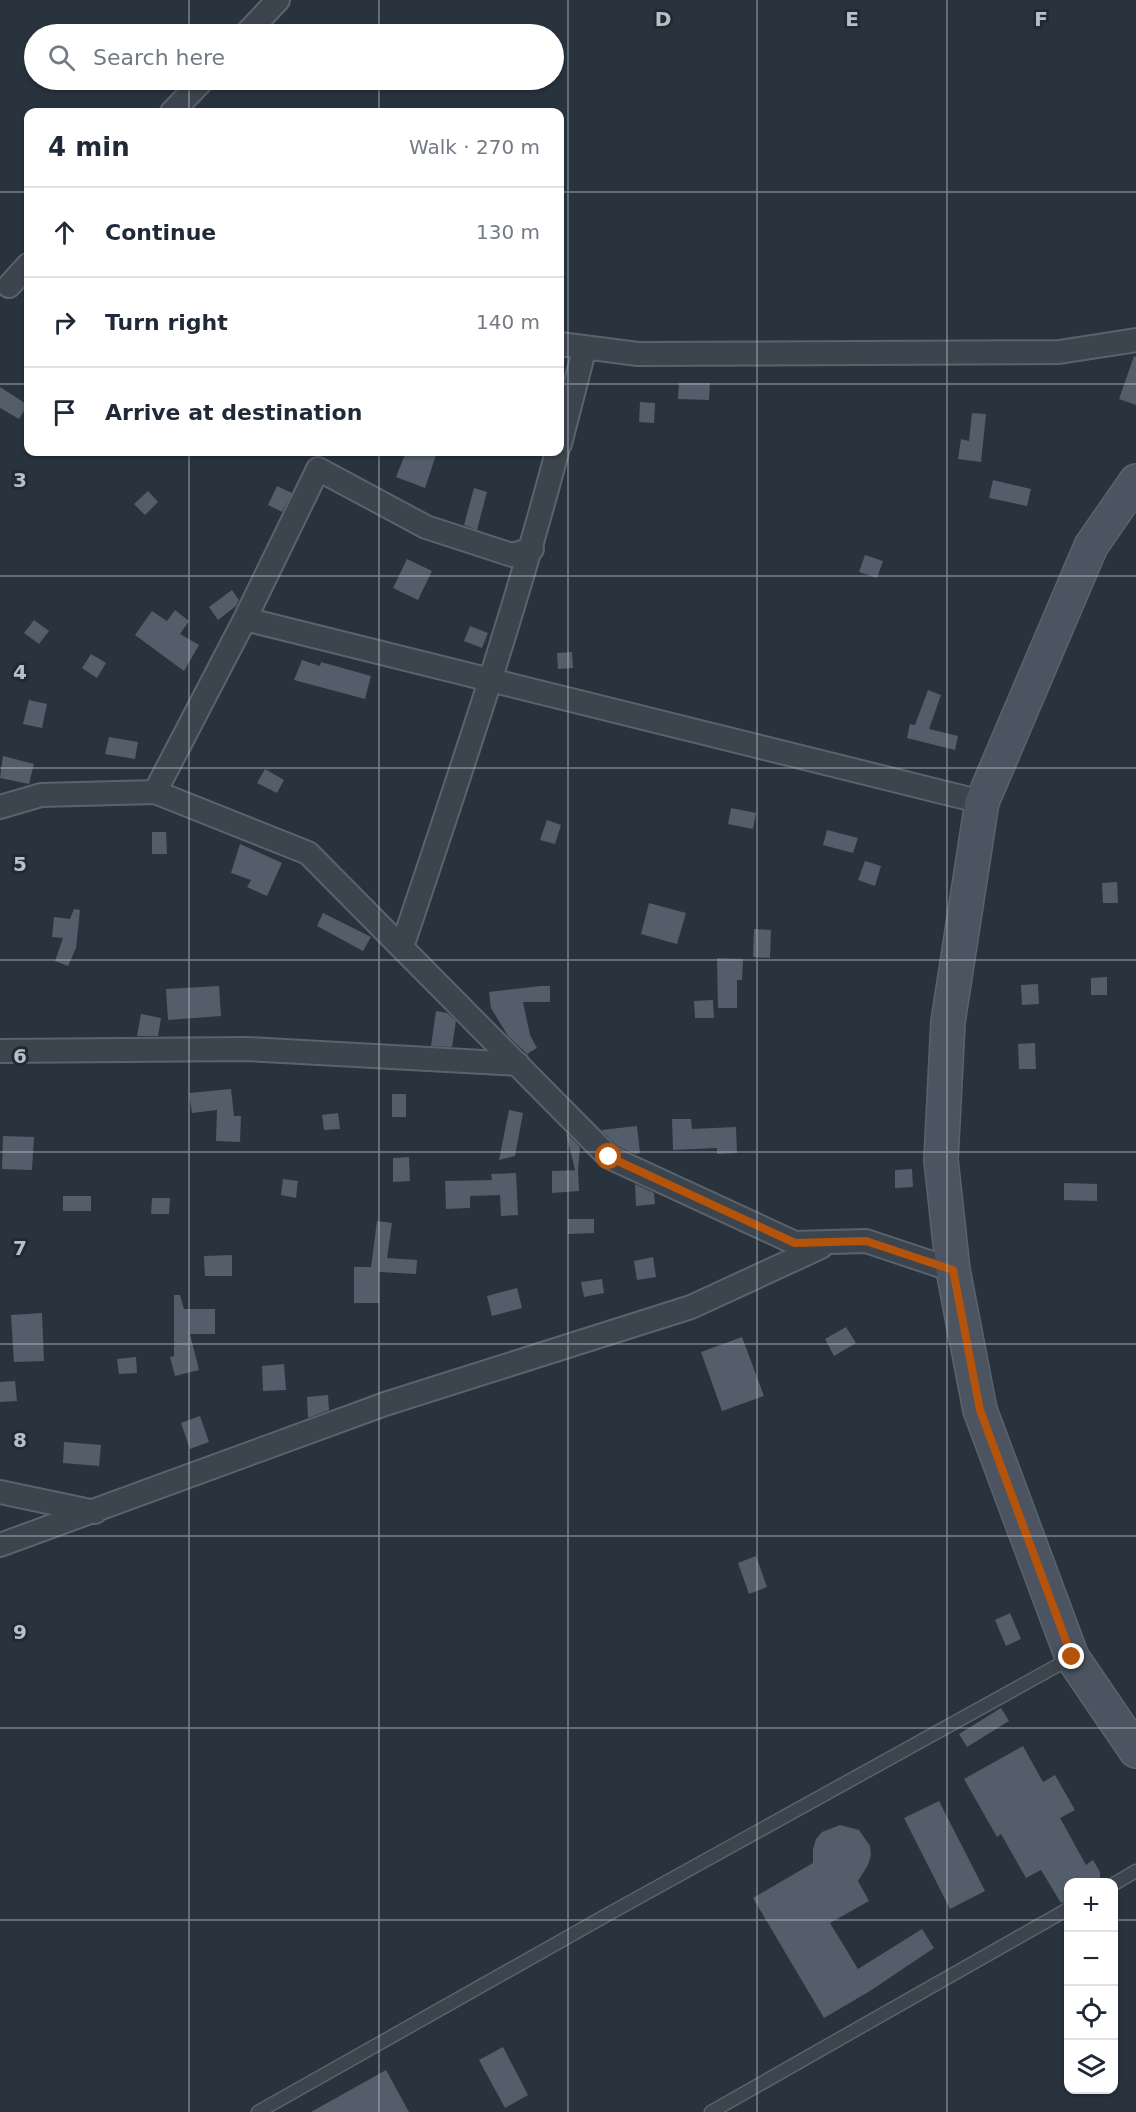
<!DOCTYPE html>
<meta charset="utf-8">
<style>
:root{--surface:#fff;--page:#f2f2f3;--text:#1f2937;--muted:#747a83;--line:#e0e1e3}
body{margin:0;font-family:"DejaVu Sans",sans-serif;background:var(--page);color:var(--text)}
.controls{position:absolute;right:18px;bottom:18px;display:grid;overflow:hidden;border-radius:12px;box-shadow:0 2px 4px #0004}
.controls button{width:54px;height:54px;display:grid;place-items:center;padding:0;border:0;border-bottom:2px solid var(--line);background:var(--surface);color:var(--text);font:30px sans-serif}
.stop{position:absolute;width:18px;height:18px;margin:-14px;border:4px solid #b45309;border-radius:50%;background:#fff}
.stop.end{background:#b45309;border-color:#fff;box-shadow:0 2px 6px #0008}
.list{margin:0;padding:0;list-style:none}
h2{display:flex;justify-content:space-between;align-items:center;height:78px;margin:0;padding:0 24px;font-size:26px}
h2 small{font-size:20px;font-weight:400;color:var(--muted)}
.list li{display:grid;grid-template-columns:39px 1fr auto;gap:18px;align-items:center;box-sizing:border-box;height:90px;padding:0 24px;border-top:2px solid var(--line)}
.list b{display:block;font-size:22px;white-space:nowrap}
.list em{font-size:20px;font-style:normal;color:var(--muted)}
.icon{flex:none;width:33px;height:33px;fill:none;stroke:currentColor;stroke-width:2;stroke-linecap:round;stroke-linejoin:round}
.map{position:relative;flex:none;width:1136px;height:2112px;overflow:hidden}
.search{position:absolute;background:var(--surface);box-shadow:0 2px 4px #0004;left:24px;top:24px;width:540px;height:66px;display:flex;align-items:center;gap:15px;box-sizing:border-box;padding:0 21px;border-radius:33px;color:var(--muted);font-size:22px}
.panel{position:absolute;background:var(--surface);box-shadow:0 2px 4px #0004;left:24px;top:108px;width:540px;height:348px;border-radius:12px}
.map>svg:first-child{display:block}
</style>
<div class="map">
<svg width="1136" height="2112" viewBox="0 0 1136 2112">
<rect width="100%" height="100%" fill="#28333e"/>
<path fill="#545e6b" d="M1134 356 1136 357V405L1119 399Z
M679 383H710L709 400 678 399Z
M0 387 28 405 19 419 0 408Z
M640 402 655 403 654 423 639 422Z
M972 413 986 414 981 462 958 459 961 439 969 441Z
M406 452H437L425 488 396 477Z
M993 480 1031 489 1027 506 989 498Z
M277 486 292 493 282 512 268 505Z
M474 488 487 492 477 530 464 525Z
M148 491 158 502 145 515 134 504Z
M865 555 883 561 877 578 859 572Z
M407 559 432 571 418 600 393 588Z
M232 590 239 600 236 606 218 620 209 607Z
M175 610 189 621 180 634 199 645 184 671 135 635 152 611 167 621Z
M34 620 49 631 39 644 24 633Z
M470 626 488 633 482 648 464 641Z
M572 652 573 668 558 669 557 653Z
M91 654 106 663 97 678 82 668Z
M302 660 320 666 321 662 371 676 365 699 294 680Z
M928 690 941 695 929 729 958 736 955 750 907 738 910 724 915 725Z
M29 700 47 704 42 728 23 724Z
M109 737 138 742 135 759 105 754Z
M3 756 34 764 29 784 0 778Z
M265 769 284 780 277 793 257 783Z
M731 808 756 813 753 829 728 824Z
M547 820 561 825 555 844 540 840Z
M827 830 858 838 853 853 823 845Z
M152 832H166L167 854H152Z
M240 844 282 863 267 896 247 887 251 880 231 873Z
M865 861 881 866 875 886 858 880Z
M1117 882 1118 903H1103L1102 883Z
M649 903 686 913 677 944 641 934Z
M74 909 80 910 76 948 68 966 55 961 63 938 52 937 54 917 70 919Z
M323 913 371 937 363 951 317 926Z
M754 929 771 930 770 958 753 957Z
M717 958 743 959 742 980H737V1008H718Z
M1107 977V995H1091V978Z
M1038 984 1039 1004 1022 1005 1021 985Z
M219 986 221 1016 168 1020 166 989Z
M541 986H550V1002H523L530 1035 537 1048 527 1054 508 1036 491 1008 489 992Z
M713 1000 714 1018H695L694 1001Z
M436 1011 447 1013 456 1021 452 1047 431 1046Z
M141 1014 161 1018 158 1036H137Z
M1035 1043 1036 1069H1019L1018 1044Z
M231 1089 234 1116H241L240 1142 216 1141 217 1110 192 1113 189 1093Z
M392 1094H406V1117H392Z
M509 1110 523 1113 515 1156 499 1160Z
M338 1113 340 1129 324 1130 322 1115Z
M672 1119H691L692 1129 736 1127 737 1153 717 1154V1148L673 1150Z
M637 1126 640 1153 635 1154 617 1146 601 1130Z
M566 1133 580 1147 578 1170H575Z
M3 1136 34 1137 32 1170 2 1169Z
M409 1157 410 1181 393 1182V1158Z
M912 1169 913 1187 895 1188V1170Z
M578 1170 579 1191 552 1193V1171Z
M516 1173 518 1215 501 1216 500 1195 470 1196V1208L446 1209 445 1181 492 1180 491 1174Z
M283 1179 298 1181 296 1198 281 1195Z
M1064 1183 1097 1184V1201L1064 1200Z
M635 1184 654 1193 655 1204 636 1206Z
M63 1196H91V1211H63Z
M152 1198H170L169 1214H151Z
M568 1219H594V1233L568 1234Z
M377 1221 392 1223 387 1258 417 1260 416 1274 379 1272V1303H354V1267H371Z
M232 1255V1276H205L204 1256Z
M653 1257 656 1277 637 1280 634 1261Z
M602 1279 604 1293 584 1297 581 1282Z
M517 1288 522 1308 492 1316 487 1296Z
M174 1295H180L184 1309H215V1334H190L199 1370 175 1376 170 1357 174 1356Z
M42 1313 44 1361 14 1362 11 1315Z
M846 1327 856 1343 834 1356 825 1339Z
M742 1337 764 1396 722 1411 701 1352Z
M136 1357 137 1373 119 1374 117 1359Z
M284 1364 286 1390 263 1391 262 1366Z
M15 1381 17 1401 0 1402V1382Z
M328 1395 329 1410 308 1418 307 1397Z
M200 1416 209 1442 190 1449 181 1423Z
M64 1442 101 1445 99 1466 63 1463Z
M756 1556 767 1587 749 1594 738 1563Z
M1010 1613 1021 1639 1006 1646 995 1620Z
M1001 1708 1009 1721 967 1747 959 1734Z
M1023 1746 1043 1782 1055 1775 1075 1810 1060 1818 1086 1865 1093 1860 1100 1872V1878L1092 1882H1068V1901L1061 1903 1041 1870 1026 1878 1001 1834 997 1837 964 1779Z
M939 1801 985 1891 950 1909 904 1818Z
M840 1825 859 1830 870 1846 871 1855 868 1865 858 1881 869 1901 830 1923 858 1969 922 1929 934 1948 870 1991 824 2018 753 1898 813 1863V1849L816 1839 822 1832Z
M503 2047 528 2095 505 2108 479 2060Z
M386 2070 409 2112H311Z"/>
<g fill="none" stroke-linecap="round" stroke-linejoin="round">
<g stroke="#5a636b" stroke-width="15">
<path id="lane" d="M1114 1884 1136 1871
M258 2112 605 1916 1071 1658
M711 2112 1068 1909"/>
</g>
<g stroke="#5a636b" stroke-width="26">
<path id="street" d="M246 34 278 0
M172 112 203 80
M9 286 28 265
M560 344 638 354 1059 352 1136 340
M560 444 585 347
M245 619 982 802
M155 792 245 619 318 469 426 527 512 555 532 549
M0 807 41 795 155 792 308 853 609 1157 795 1243 866 1241 953 1270
M402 947C457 783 513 619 557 452
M0 1051 247 1049 518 1064
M0 1492 95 1512
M0 1545 385 1404 691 1307 821 1247"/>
</g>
<g stroke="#5a636b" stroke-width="36">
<path id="secondary" d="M1136 481 1091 546 982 802 948 1022 941 1160 953 1270 980 1410 1072 1657 1136 1751"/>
</g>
<use href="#lane" stroke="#3c454e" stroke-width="12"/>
<use href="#street" stroke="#3c454e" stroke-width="22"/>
<use href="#secondary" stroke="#4b5460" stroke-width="33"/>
</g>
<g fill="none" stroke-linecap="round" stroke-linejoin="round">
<path stroke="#b45309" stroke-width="8" d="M609 1157 795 1243 866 1241 953 1270 980 1410 1072 1657"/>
</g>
<path fill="none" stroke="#b8c0c8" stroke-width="1.5" stroke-opacity="0.55" d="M189 0V34M379 0V34M568 0V2112M757 0V2112M947 0V2112M189 80V112M379 80V112M0 192H28M560 192H1136M0 384H28M560 384H1136M189 452V2112M379 452V2112M0 576H1136M0 768H1136M0 960H1136M0 1152H1136M0 1344H1136M0 1536H1136M0 1728H1136M0 1920H1068M1114 1920H1136"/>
<g font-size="20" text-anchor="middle" font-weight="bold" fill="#b8c0c8" stroke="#212a33" stroke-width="6" stroke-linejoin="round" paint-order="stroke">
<text x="663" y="26">D</text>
<text x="852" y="26">E</text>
<text x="1041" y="26">F</text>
<text x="20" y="487">3</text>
<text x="20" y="679">4</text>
<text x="20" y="871">5</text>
<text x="20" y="1063">6</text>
<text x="20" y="1255">7</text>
<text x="20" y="1447">8</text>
<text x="20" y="1639">9</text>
</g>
</svg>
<div class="controls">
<button>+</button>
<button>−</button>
<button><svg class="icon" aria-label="locate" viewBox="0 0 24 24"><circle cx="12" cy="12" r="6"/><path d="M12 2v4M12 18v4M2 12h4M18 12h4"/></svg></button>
<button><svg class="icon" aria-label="layers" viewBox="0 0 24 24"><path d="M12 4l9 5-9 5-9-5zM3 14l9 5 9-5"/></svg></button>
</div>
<div class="stop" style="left:609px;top:1157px"></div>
<div class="stop end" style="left:1072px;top:1657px"></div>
<div class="search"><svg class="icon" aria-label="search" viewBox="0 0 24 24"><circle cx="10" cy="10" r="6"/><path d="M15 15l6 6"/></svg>Search here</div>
<section class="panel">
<h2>4 min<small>Walk · 270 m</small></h2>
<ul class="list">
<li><svg class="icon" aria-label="ahead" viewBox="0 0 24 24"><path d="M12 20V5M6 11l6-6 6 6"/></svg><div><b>Continue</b></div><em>130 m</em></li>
<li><svg class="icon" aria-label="right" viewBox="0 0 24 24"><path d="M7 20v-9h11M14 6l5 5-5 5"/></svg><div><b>Turn right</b></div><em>140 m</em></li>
<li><svg class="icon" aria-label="arrive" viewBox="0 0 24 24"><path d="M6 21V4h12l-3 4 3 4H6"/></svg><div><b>Arrive at destination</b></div></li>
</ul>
</section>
</div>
